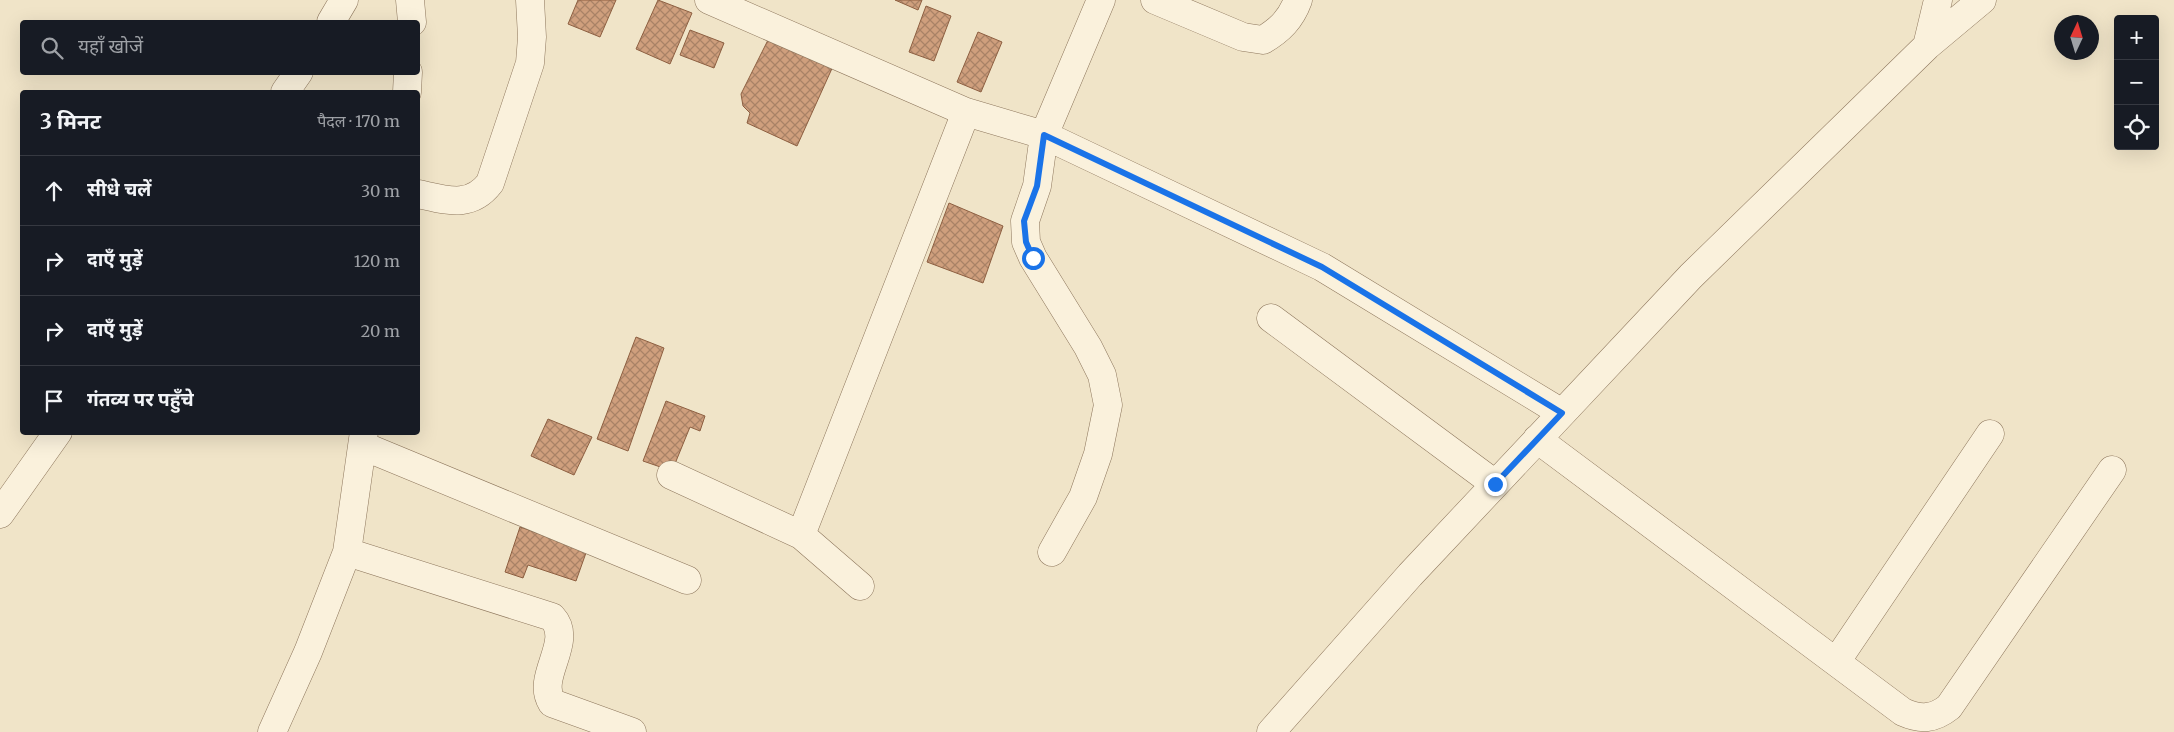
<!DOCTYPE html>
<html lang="hi">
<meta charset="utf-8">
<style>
:root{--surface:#171b24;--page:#242831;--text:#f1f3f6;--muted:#9ea1a6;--line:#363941}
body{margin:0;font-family:Merriweather,"Noto Sans Devanagari",serif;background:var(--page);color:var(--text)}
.controls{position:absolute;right:15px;top:15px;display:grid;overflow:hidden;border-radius:5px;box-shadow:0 5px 20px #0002}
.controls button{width:45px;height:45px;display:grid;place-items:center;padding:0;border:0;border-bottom:1px solid var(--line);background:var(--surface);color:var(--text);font:25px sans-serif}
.compass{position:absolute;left:2054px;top:15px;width:45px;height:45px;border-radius:50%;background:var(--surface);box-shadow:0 5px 20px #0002;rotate:4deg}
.stop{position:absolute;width:15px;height:15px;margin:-11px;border:4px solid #1a73e8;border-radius:50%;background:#fff}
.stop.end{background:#1a73e8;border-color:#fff;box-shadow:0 1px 5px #0008}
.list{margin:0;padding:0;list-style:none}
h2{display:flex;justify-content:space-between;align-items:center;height:65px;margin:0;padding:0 20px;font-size:21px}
h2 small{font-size:16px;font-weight:400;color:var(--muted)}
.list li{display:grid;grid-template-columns:32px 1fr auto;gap:15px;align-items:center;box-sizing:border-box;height:70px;padding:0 20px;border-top:1px solid var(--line)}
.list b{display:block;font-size:19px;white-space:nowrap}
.list em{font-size:16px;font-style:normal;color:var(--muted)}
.icon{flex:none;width:28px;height:28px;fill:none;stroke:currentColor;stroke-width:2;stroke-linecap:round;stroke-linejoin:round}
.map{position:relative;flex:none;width:2174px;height:732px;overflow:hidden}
.search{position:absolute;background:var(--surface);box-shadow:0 5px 20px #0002;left:20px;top:20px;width:400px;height:55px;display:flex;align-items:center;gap:12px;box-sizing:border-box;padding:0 18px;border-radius:5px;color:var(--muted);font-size:19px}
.panel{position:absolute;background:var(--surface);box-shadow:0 5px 20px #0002;left:20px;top:90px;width:400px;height:345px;border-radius:5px}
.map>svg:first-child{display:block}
</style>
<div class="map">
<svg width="2174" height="732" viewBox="0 0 2174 732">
<defs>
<pattern id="building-cross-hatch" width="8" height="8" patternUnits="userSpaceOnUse" patternTransform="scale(1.25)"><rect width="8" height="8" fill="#cf9f7d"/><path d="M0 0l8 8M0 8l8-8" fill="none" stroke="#a98266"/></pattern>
</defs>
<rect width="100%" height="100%" fill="#f0e4c8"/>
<path fill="url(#building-cross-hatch)" stroke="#8d5f41" d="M578 0H616L600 37 568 24Z
M658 0 692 13 670 64 636 49Z
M895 0H922L918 10Z
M926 6 951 16 934 61 909 52Z
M690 30 724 43 714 68 680 55Z
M978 32 1002 42 981 92 957 82Z
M771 34 834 64 797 146 747 123 750 113 743 106 741 94Z
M949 203 1003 226 983 283 927 262Z
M636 337 664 348 628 451 597 439Z
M666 401 705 416 700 431 690 427 672 471 643 461Z
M548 419 592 437 574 475 531 456Z
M520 527 587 550 576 581 528 565 523 578 505 572Z"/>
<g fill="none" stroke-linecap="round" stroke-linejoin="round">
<g stroke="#8d765c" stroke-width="29">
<path id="street" d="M410 0 412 22
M709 0 966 112 1044 135 1322 267 1562 413
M1155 0 1243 37 1263 40C1280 30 1291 19 1298 0
M331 22 344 0
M1927 46 1938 0
M285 92 299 72
M407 92 408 72
M418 194C446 200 470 209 490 183L530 63 532 37 530 0
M1271 318 1495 484
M1537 439 1903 712C1921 720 1934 719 1949 707L2112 470
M363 446 687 580
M671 475 801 535 860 586
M0 514 58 432
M801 535 966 112
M347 552 552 617C575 642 535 676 552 703L632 732
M1052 552 1083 497 1098 454 1108 405 1102 375 1088 347 1033 258 1026 242 1025 221 1037 186 1044 135 1101 0
M1836 662 1990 434
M272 732 308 652 347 552 364 432
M1271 732 1410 575 1691 276 1927 46 1982 0"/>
</g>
<use href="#street" stroke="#faf1dc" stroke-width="28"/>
</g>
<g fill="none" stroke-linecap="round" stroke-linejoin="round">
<path stroke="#1a73e8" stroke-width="6" d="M1033 258 1026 242 1024 221 1037 186 1044 135 1322 267 1562 413 1495 484"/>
</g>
</svg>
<div class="controls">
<button>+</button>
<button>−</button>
<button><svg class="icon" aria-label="locate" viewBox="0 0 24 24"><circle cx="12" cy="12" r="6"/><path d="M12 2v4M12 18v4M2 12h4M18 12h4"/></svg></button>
</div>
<svg class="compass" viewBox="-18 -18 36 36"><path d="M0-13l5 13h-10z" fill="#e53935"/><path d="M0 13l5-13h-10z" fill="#9ea1a6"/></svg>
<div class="stop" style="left:1033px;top:258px"></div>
<div class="stop end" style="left:1495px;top:484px"></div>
<div class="search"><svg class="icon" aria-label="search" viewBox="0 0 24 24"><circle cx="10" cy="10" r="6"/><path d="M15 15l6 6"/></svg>यहाँ खोजें</div>
<section class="panel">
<h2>3 मिनट<small>पैदल · 170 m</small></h2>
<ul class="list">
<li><svg class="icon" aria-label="ahead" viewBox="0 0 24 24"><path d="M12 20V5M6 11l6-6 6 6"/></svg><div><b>सीधे चलें</b></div><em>30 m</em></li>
<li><svg class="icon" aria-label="right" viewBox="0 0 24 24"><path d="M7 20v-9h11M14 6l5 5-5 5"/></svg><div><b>दाएँ मुड़ें</b></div><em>120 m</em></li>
<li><svg class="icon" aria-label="right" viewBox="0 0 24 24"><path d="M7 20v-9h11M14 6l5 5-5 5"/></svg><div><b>दाएँ मुड़ें</b></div><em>20 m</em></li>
<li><svg class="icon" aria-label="arrive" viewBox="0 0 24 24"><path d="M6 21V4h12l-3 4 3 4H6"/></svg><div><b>गंतव्य पर पहुँचे</b></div></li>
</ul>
</section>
</div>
